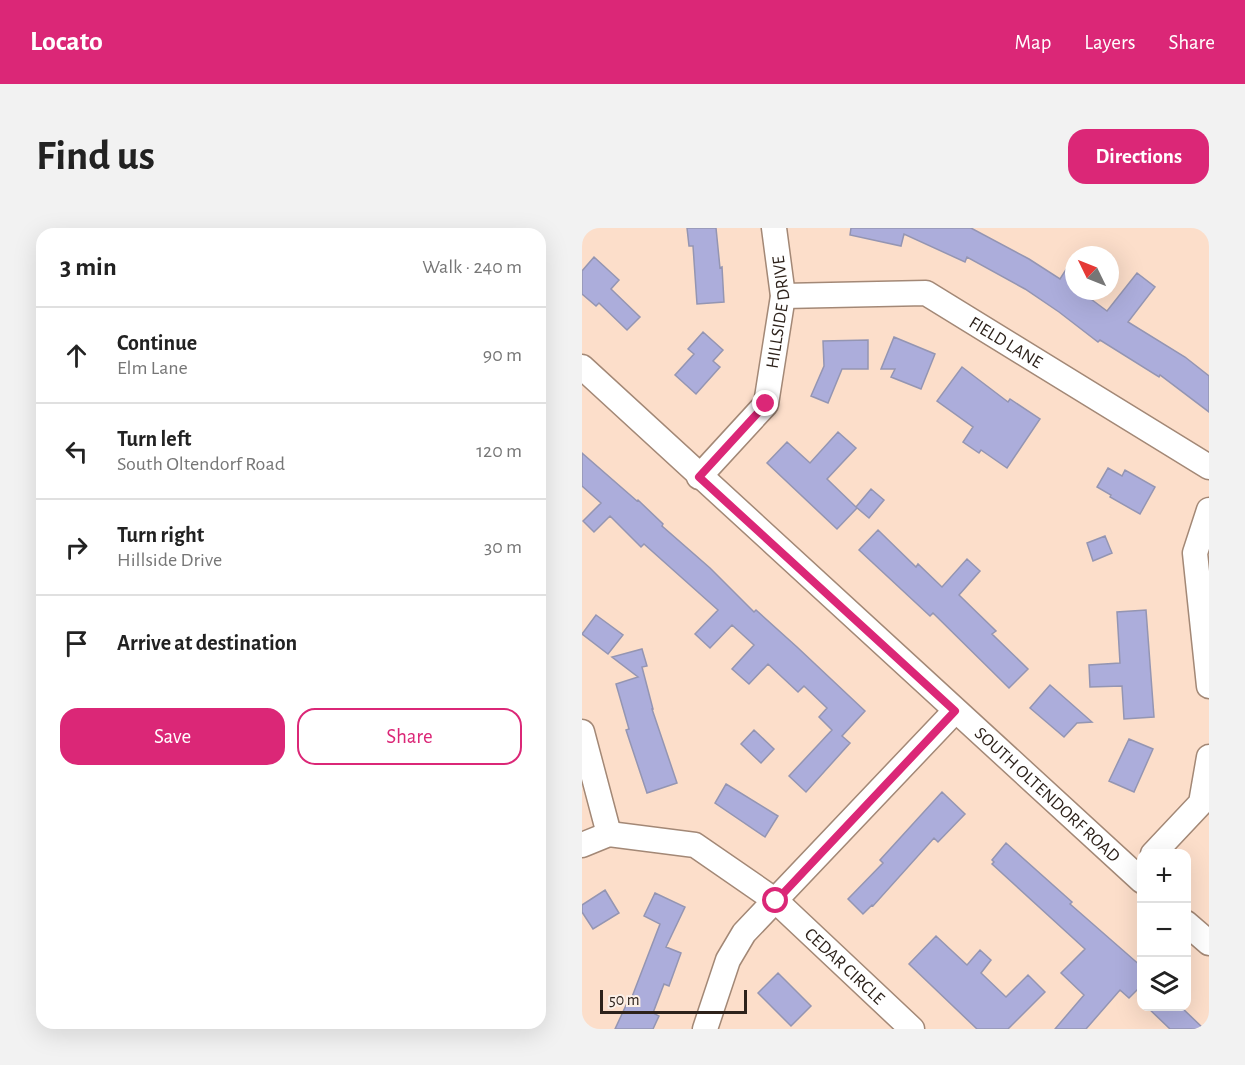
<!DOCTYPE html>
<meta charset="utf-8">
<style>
:root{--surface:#fff;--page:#f2f2f2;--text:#222;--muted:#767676;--line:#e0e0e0;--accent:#db2777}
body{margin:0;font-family:"Alegreya Sans",sans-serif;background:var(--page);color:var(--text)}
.controls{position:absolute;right:18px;bottom:18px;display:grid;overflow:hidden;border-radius:12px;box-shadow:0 6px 24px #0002}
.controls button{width:54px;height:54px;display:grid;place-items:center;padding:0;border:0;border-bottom:2px solid var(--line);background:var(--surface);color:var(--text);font:30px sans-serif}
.compass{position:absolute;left:483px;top:18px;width:54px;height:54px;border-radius:50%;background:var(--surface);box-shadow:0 6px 24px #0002;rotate:313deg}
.scale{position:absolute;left:18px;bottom:15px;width:147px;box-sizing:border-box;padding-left:6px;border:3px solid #2d221b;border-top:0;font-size:16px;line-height:21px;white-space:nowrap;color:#2d221b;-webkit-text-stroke:4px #fbefe7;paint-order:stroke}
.stop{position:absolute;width:18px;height:18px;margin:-14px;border:4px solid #db2777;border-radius:50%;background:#fff}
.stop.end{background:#db2777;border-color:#fff;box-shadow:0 2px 6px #0008}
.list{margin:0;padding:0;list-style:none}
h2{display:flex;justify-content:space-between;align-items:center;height:78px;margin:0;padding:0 24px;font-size:26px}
h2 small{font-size:20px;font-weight:400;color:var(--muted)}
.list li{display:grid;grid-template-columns:39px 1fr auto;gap:18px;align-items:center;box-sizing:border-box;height:96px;padding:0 24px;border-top:2px solid var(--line)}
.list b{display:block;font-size:22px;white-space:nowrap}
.list p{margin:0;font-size:20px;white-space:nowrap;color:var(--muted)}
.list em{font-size:20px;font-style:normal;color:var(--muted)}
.actions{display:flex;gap:12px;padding:18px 24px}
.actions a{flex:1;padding:14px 0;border:2px solid var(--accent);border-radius:18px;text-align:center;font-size:21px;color:var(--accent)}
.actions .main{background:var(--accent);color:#fff}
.icon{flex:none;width:33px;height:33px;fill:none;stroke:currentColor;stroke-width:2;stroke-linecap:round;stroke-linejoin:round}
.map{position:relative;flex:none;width:627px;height:801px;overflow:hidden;border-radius:18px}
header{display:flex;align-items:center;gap:36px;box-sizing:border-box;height:84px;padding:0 30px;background:var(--accent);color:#fff}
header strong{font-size:28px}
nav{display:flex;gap:33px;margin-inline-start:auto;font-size:21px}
.intro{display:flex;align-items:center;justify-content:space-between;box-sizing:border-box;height:144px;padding:0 36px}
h1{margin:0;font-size:42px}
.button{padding:15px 27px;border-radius:18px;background:var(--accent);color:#fff;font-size:21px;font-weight:700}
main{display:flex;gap:36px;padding:0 36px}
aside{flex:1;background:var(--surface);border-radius:18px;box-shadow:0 6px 24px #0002}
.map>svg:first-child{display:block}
</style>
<header>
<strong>Locato</strong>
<nav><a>Map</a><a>Layers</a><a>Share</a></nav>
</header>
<div class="intro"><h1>Find us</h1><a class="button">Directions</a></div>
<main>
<aside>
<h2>3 min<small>Walk · 240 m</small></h2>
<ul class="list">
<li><svg class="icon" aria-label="ahead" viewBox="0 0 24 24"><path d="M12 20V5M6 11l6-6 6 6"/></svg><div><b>Continue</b><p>Elm Lane</p></div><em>90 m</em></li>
<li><svg class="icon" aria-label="left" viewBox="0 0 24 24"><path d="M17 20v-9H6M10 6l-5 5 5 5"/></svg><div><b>Turn left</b><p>South Oltendorf Road</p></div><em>120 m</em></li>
<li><svg class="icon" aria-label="right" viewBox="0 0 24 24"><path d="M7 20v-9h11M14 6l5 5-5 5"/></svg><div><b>Turn right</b><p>Hillside Drive</p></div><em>30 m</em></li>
<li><svg class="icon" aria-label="arrive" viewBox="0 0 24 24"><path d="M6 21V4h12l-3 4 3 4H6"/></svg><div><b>Arrive at destination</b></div></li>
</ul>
<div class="actions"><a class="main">Save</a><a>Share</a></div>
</aside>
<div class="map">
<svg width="627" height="801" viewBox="0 0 627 801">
<rect width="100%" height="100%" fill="#fcdeca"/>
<path fill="#acaddb" stroke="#9495b2" stroke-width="1.5" d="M105 0H134L138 40 140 39 142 74 115 76 111 18H107Z
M269 0H389L447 31 478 51 492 29V63H498L525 83 555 45 573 59 546 94 603 129 627 148V184L578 147 577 149 518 112 516 114 477 84 443 61 385 29 383 34 322 6 319 18 268 7Z
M12 29 37 52 29 61 58 89 45 102 17 75 14 78 0 66V43Z
M121 104 141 122 131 133 138 139 114 166 93 147 112 126 106 121Z
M312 109 353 126 339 161 309 149 313 141H299Z
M286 112V141H260L246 175 229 168 242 138 241 113Z
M380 139 426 174 428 171 458 191 425 240 399 222 397 225 381 214 391 199 355 173Z
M256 204 274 220 245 251 275 280 255 301 185 235 205 214 228 235Z
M0 225 55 273 56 272 81 296 80 298 128 340 172 384 174 382 215 419 283 483 260 508 268 515 224 564 207 548 250 502 237 489 245 480 222 458 216 464 186 436 167 456 150 441 172 417 150 397 128 420 113 406 136 382 62 316 59 319 28 288 12 304 1 293 19 275 0 258Z
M526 240 540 248 543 242 573 259 558 286 528 269 529 267 515 259Z
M289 261 302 272 287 290 274 279Z
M296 302 334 339 336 336 360 359 385 331 398 343 377 367 414 403 410 406 446 441 427 460 351 385 348 388 277 322Z
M523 308 530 325 511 333 505 315Z
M564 382 572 489 542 491 540 458 508 459 507 437 538 435 535 384Z
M14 387 41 407 26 426 0 406Z
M60 421 65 438 60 439 71 481H70L95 555 65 565 44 502 47 501 34 456 56 449 30 429Z
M468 457 510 494 495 495 482 509 448 480Z
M172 502 192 521 179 535 159 516Z
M547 511 571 521 552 564 527 553Z
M144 556 196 588 183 609 133 575Z
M360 564 383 586 356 614 352 610 291 678 290 677 281 686 266 671 301 635 298 632Z
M424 615 490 674 488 676 560 739V757L547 770 538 762 504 801H473L502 767 479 745 503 721 410 636 412 634 410 632Z
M23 662 37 685 11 701 0 684V677Z
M73 665 103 679 84 719 99 725 87 758 82 756 71 785 77 788 71 801H33L46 773 48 774 78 696 62 688Z
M354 708 385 737 398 722 409 732 399 745 424 769 446 747 463 764 426 801H395L327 736Z
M196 745 229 778 209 798 176 765Z
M564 778H598L622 801H588Z"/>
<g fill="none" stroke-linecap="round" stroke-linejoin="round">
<g stroke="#a38876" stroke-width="27">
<g id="street">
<path id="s1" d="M201 68 344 65 627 239"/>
<path id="s2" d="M0 139 560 653"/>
<path id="s3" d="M117 249 184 176 201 68 192 0"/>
<path d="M627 282 613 325 627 458"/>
<path d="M0 504 27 606"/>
<path id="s4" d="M0 617 27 606 113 617 194 673 330 801"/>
<path d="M571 626 619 575 627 529"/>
<path d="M604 695 627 715"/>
<path d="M123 801 146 732 162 705 373 483"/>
</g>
</g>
<use href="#street" stroke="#fff" stroke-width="24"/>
</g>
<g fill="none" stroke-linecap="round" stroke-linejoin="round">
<path stroke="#db2777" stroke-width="8" d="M184 176 117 249 373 483 194 673"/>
</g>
<g text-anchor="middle" stroke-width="4.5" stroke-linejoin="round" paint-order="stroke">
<g font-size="18" fill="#2d221b" stroke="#fbefe7">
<text dy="6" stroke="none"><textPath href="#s3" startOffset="192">HILLSIDE DRIVE</textPath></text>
<text dy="6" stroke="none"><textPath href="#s1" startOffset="237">FIELD LANE</textPath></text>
<text dy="6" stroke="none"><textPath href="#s2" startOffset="632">SOUTH OLTENDORF ROAD</textPath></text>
<text dy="6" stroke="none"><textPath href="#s4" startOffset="309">CEDAR CIRCLE</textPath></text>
</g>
</g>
</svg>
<div class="controls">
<button>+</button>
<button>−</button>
<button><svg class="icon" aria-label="layers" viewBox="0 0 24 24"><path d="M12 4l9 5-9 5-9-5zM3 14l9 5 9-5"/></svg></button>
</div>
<svg class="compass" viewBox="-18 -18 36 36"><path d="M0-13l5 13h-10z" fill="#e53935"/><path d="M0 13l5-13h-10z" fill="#767676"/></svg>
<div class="scale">50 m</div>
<div class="stop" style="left:194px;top:673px"></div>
<div class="stop end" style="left:184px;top:176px"></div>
</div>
</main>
